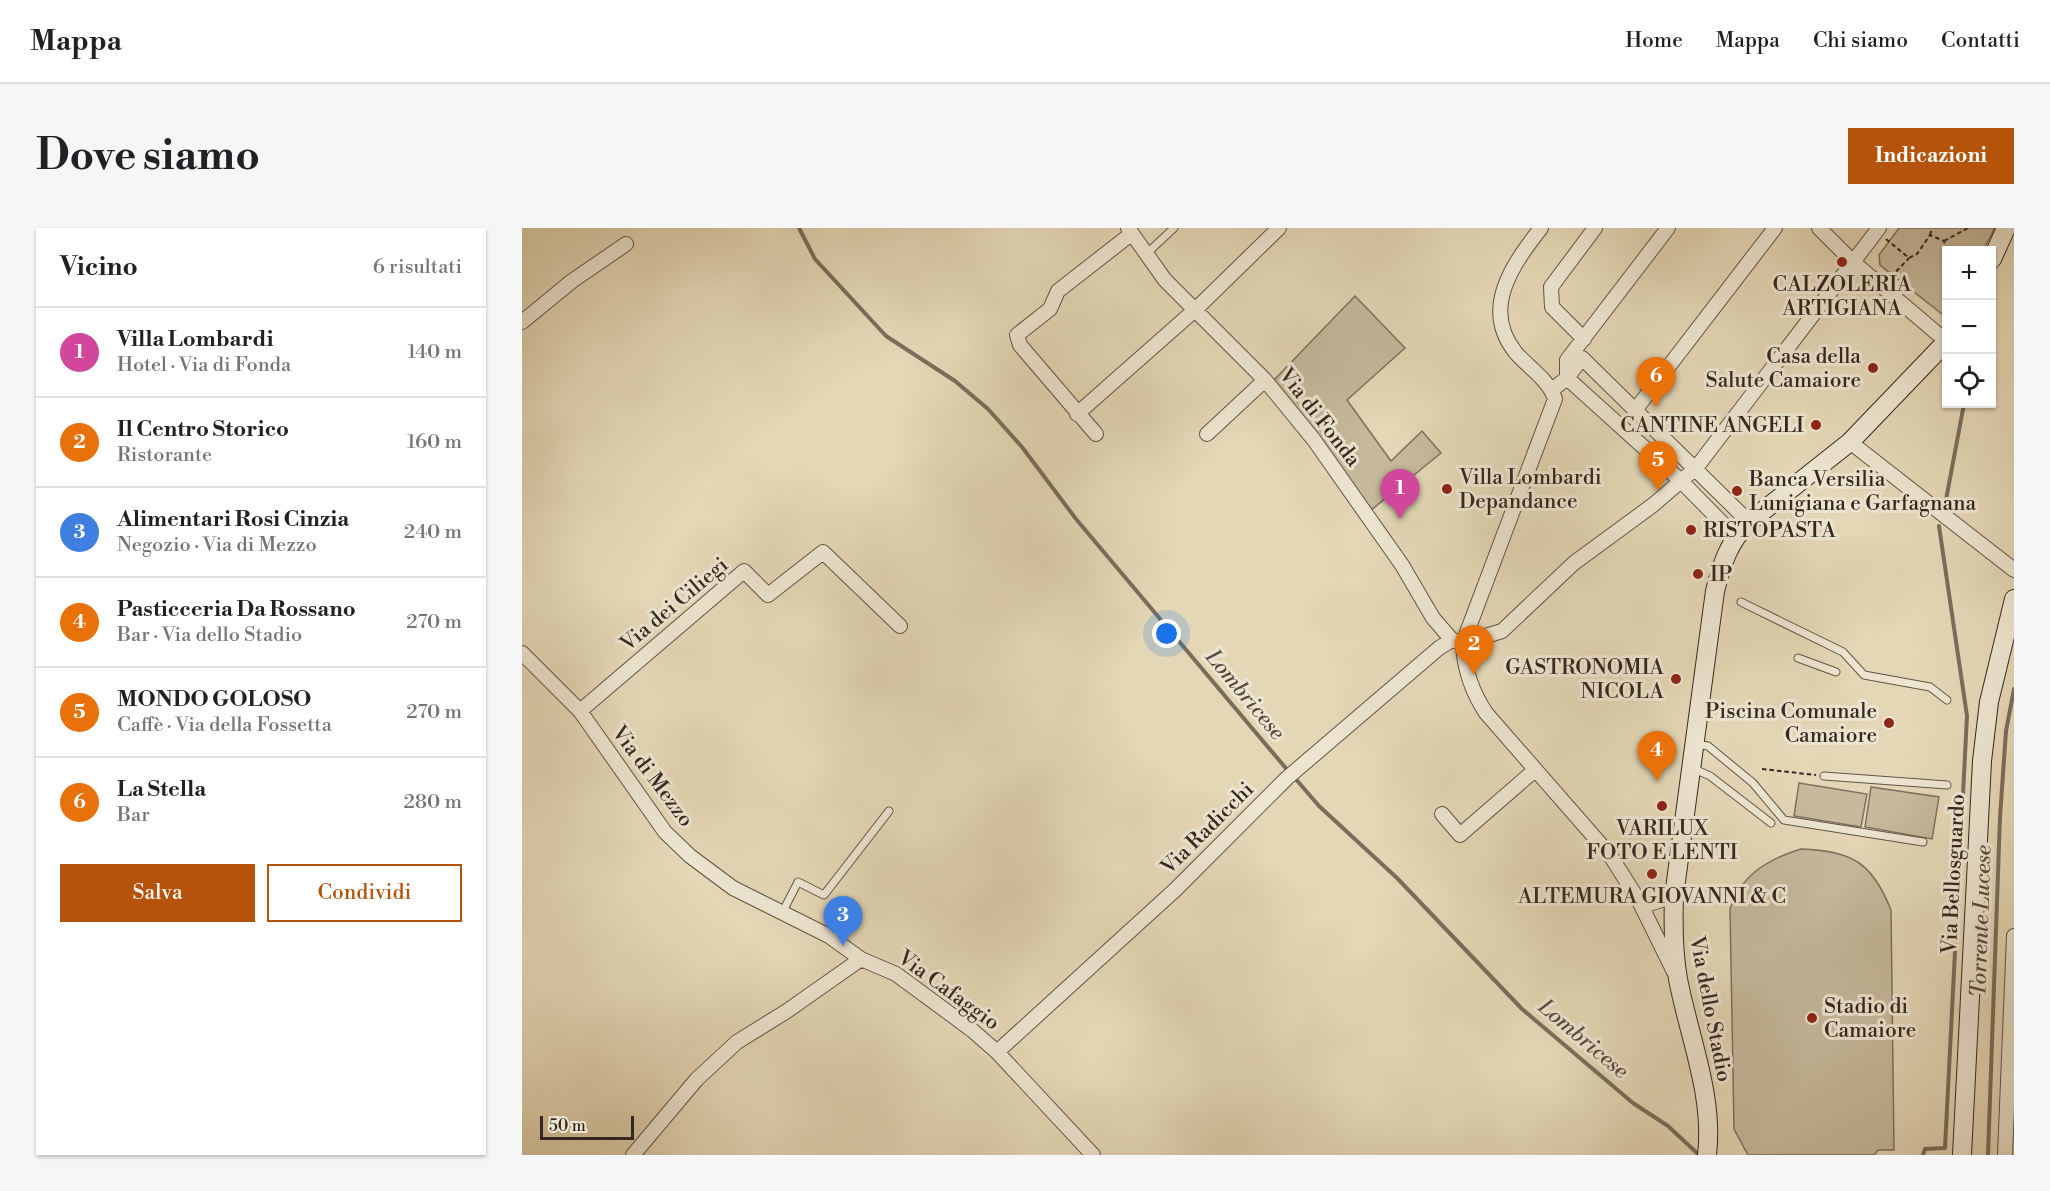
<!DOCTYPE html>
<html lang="it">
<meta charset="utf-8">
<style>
:root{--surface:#fff;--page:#f6f6f6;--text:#202124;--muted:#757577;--line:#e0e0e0;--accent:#b45309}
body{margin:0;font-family:"Libre Bodoni",serif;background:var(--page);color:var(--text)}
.controls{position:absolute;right:18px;top:18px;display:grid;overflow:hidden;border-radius:0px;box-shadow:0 2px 4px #0004}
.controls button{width:54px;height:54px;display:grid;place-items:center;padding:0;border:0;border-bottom:2px solid var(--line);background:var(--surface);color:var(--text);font:30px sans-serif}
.scale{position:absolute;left:18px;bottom:15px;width:94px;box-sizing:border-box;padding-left:6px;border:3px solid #352820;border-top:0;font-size:16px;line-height:21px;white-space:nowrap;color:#352820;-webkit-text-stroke:4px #ede5d0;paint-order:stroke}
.you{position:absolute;left:645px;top:406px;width:21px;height:21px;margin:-15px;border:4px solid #fff;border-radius:50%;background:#1a73e8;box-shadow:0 0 0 9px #1a73e833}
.badge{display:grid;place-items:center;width:39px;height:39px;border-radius:50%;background:var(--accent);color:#fff;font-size:20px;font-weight:700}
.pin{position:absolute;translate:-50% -50px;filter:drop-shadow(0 2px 3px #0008)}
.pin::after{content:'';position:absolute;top:32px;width:21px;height:18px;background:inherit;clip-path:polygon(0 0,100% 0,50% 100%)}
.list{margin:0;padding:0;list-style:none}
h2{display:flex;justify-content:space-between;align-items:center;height:78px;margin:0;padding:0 24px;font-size:26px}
h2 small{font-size:20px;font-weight:400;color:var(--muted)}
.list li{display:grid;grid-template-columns:39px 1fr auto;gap:18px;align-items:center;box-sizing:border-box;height:90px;padding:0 24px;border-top:2px solid var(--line)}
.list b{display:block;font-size:22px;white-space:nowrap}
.list p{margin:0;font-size:20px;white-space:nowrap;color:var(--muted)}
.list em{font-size:20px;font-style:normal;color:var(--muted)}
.actions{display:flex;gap:12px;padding:18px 24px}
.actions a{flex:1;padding:14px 0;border:2px solid var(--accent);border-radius:0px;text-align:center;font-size:21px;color:var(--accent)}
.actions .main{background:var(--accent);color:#fff}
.icon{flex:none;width:33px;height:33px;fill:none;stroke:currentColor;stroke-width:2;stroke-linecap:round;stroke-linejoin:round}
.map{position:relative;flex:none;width:1492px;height:927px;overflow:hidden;border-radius:0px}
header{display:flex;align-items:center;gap:36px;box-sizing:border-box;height:84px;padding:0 30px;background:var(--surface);border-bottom:2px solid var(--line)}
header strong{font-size:28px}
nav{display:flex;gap:33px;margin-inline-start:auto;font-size:21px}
.intro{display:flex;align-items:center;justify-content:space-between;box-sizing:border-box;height:144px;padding:0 36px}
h1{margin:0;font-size:42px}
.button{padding:15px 27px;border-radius:0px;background:var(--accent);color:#fff;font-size:21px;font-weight:700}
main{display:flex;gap:36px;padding:0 36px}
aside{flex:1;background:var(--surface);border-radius:0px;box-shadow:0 2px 4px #0004}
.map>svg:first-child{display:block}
</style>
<header>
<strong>Mappa</strong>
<nav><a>Home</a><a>Mappa</a><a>Chi siamo</a><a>Contatti</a></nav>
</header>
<div class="intro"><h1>Dove siamo</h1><a class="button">Indicazioni</a></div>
<main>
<aside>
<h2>Vicino<small>6 risultati</small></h2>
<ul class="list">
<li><span class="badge" style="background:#d1479c">1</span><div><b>Villa Lombardi</b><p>Hotel · Via di Fonda</p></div><em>140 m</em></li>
<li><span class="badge" style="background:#e8710a">2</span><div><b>Il Centro Storico</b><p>Ristorante</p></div><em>160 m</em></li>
<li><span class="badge" style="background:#3f7fe0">3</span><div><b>Alimentari Rosi Cinzia</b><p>Negozio · Via di Mezzo</p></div><em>240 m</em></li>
<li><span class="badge" style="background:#e8710a">4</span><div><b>Pasticceria Da Rossano</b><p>Bar · Via dello Stadio</p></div><em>270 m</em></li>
<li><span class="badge" style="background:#e8710a">5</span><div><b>MONDO GOLOSO</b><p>Caffè · Via della Fossetta</p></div><em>270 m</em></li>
<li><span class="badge" style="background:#e8710a">6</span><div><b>La Stella</b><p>Bar</p></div><em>280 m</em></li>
</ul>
<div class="actions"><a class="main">Salva</a><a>Condividi</a></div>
</aside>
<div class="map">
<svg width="1492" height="927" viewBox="0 0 1492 927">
<rect width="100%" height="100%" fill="#e4d7b6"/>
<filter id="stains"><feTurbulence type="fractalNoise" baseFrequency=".00333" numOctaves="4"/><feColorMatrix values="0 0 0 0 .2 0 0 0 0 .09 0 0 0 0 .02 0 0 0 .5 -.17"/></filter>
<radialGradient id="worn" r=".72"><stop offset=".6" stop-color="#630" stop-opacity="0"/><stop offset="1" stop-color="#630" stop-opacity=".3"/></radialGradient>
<path fill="#c6b99c" stroke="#7e705e" stroke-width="1.5" d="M1377 0H1473L1461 22H1424V86H1420L1358 37 1357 27Z
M833 68 883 120 825 172 869 233 900 203 919 225 848 283 802 214 752 152Z
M1277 555 1345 566 1339 599 1272 588Z
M1349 559 1417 569 1410 611 1343 599Z
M1279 621C1330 623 1350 634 1369 682L1372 922H1356L1352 927H1226L1212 901 1208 681C1219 647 1246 631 1279 621Z"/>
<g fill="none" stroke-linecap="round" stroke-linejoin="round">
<path stroke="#7a6e5b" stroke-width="4" d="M277 0 293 31 364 108 433 153 466 181 500 219 554 291 767 544
M1423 277 1442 176
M772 549 797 578 875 650 1000 781 1111 875 1146 898 1177 927
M1401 927 1403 921 1423 920 1445 488 1417 298
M1466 927 1478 589 1484 503 1492 461"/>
<g stroke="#615446" stroke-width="9">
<path id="lane" d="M623 27 652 0
M1219 374 1321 424 1342 447 1408 459 1425 472
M1276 430 1314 444
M1173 516 1186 518 1231 555 1262 592 1401 614
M1170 540 1188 548 1249 595
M1302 548 1425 557
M260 685 276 654 302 667 367 583"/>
</g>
<g stroke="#615446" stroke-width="16">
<path id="street" d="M606 0 643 52 743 152 792 212 880 337 911 390 930 412 939 414
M1019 0C991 36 958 81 994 125 1007 140 1027 152 1033 171L941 415C942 440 950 464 964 485L1088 627 1117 673 1152 744
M1297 0 1330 33 1424 113
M0 94 50 53 104 16
M1062 111 1030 79 1029 59 1073 0
M1045 150 1159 253 1213 308
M1045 150V132L1146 0
M1030 162 1045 150 1060 130 1227 294
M1114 181 1253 0
M555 186 674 81 757 0
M574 206 498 117 495 107 528 81 536 63 609 6
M685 206 743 152
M1328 214 1492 342
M941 415 980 403 1052 335 1131 277 1174 240 1357 0
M0 425 58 483 143 604 168 628 211 660 307 708 339 731
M58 483 222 343 246 367 301 324 378 398
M920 586 938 607 1013 542
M1117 673 1127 676 1152 668
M475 824 653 662 765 550 917 420 930 412
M111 927 175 851 215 814 265 783 339 731 374 746 450 802 475 824 571 927
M1483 927 1492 708"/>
</g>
<g stroke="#352820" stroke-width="20">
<path id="secondary" d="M1470 31 1484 0
M1185 927C1192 867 1167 809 1156 751 1151 723 1151 696 1152 668L1193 363C1200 336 1206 315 1227 294L1328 214 1424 114
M1440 927 1460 533 1467 474 1492 371"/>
</g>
<path stroke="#352820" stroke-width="2" stroke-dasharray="4.5 3" stroke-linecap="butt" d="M1408 7 1410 0
M1364 11 1387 30 1395 26 1408 7 1422 13 1425 22
M1422 13 1446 0
M1369 49 1387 30
M1421 94 1424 86
M1240 541 1294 547"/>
<use href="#lane" stroke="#ede5d0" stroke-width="7"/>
<use href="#street" stroke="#ede5d0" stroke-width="14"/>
<use href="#secondary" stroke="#ede5d0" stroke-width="18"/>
</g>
<g fill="#8f2418" stroke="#ede5d0" stroke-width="2">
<circle cx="1320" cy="34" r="6"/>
<circle cx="1351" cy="140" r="6"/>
<circle cx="1294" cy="197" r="6"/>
<circle cx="925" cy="261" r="6"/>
<circle cx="1215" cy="263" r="6"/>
<circle cx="1169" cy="302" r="6"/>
<circle cx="1176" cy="346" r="6"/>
<circle cx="1154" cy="451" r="6"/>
<circle cx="1367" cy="495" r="6"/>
<circle cx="1140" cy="578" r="6"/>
<circle cx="1130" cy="646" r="6"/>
<circle cx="1290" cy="790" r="6"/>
</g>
<g text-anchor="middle" stroke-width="6" stroke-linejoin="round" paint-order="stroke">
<g font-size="21" fill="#352820" stroke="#ede5d0" text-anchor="start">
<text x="1320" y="63" text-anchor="middle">CALZOLERIA<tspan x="1320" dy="24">ARTIGIANA</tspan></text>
<text x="1339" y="135" text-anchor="end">Casa della<tspan x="1339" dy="24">Salute Camaiore</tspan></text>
<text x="1282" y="204" text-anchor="end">CANTINE ANGELI</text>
<text x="937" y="256">Villa Lombardi<tspan x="937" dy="24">Depandance</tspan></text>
<text x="1227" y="258">Banca Versilia<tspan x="1227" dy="24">Lunigiana e Garfagnana</tspan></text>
<text x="1181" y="309">RISTOPASTA</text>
<text x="1188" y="353">IP</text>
<text x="1142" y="446" text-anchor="end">GASTRONOMIA<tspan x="1142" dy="24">NICOLA</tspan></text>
<text x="1355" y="490" text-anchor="end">Piscina Comunale<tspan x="1355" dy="24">Camaiore</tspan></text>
<text x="1140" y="607" text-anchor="middle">VARILUX<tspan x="1140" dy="24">FOTO E LENTI</tspan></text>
<text x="1130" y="675" text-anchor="middle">ALTEMURA GIOVANNI &amp; C</text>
<text x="1302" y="785">Stadio di<tspan x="1302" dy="24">Camaiore</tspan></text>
</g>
<g font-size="21" fill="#352820" stroke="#ede5d0">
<text transform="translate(798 189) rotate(52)" y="7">Via di Fonda</text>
<text transform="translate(152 376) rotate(-40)" y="7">Via dei Ciliegi</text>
<text transform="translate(131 548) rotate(53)" y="7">Via di Mezzo</text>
<text transform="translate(685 600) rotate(-45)" y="7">Via Radicchi</text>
<text transform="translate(1431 646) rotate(-87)" y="7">Via Bellosguardo</text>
<text transform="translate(427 762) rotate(36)" y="7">Via Cafaggio</text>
<text transform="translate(1189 781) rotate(79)" y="7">Via dello Stadio</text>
</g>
<g font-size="22" font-style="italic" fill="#584b3e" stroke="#ede5d0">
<text transform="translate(724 466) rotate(50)" y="8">Lombricese</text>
<text transform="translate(1458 693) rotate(-88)" y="8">Torrente Lucese</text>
<text transform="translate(1062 810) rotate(40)" y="8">Lombricese</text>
</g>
</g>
<rect width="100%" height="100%" filter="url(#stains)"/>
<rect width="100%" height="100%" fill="url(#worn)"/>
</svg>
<div class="controls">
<button>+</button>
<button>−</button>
<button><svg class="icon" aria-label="locate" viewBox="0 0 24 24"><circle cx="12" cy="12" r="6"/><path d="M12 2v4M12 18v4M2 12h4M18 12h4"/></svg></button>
</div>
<div class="scale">50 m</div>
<div class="you"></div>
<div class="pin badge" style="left:878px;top:291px;background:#d1479c">1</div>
<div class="pin badge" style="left:952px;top:447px;background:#e8710a">2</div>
<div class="pin badge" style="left:321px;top:718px;background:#3f7fe0">3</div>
<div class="pin badge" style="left:1135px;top:553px;background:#e8710a">4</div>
<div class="pin badge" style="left:1136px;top:263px;background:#e8710a">5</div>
<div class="pin badge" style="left:1134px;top:179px;background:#e8710a">6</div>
</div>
</main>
